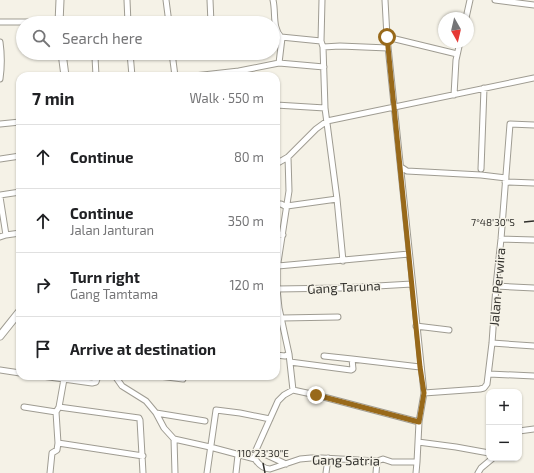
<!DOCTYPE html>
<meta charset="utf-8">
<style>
:root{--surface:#fff;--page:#f6f6f6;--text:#202124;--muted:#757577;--line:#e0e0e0}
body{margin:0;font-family:"Exo 2",sans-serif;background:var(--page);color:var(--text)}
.controls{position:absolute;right:12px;bottom:12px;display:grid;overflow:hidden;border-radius:8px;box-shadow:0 1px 3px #0004}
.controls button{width:36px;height:36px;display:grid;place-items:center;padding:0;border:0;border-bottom:1px solid var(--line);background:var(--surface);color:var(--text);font:20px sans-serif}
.compass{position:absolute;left:438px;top:12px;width:36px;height:36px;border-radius:50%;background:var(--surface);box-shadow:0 1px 3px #0004;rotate:172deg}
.stop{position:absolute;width:12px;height:12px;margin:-9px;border:3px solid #98691a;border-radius:50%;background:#fff}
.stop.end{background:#98691a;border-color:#fff;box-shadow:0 1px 4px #0008}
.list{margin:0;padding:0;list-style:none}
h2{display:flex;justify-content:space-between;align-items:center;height:52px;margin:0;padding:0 16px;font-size:17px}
h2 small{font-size:13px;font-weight:400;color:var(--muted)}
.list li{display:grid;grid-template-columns:26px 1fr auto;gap:12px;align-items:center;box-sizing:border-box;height:64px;padding:0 16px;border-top:1px solid var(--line)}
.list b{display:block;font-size:15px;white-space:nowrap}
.list p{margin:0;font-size:13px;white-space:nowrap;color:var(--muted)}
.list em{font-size:13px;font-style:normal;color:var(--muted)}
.icon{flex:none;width:22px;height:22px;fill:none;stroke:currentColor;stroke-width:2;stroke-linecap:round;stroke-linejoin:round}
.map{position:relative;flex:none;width:534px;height:473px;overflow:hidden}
.search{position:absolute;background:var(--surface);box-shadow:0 1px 3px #0004;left:16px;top:16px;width:264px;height:44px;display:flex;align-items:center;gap:10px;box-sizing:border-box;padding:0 14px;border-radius:22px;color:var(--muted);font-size:15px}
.panel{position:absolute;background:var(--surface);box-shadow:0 1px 3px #0004;left:16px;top:72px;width:264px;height:308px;border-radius:12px}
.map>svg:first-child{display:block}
</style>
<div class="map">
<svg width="534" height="473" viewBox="0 0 534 473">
<rect width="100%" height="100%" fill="#f5f2e7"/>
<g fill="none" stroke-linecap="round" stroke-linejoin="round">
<g stroke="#9f9c92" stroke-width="7">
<path id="street" d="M127 0 128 23
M166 0 169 23
M210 0 211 23
M273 0C276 13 272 27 281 37L321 41 323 47 325 108 337 199 343 261
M385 0 387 37 424 393 419 422 417 462 416 473
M495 0 534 5
M466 18 470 0
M0 22H59
M387 37 457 54
M321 41 322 0
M0 42C2 56 2 65 0 79
M323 47 340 46 388 48
M130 53 132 76
M172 53 175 76
M95 57 96 76
M279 63 282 38
M239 71 279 63 324 67
M194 76 239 71 240 76
M454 95 456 60 460 42
M276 105 325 108
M0 124 20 122
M0 159 20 156
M276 164 288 157 316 129 327 121 534 78
M401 167 407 171 481 175 506 178
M481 169 484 88
M505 182 534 183
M0 195 20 192
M0 197 6 235
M276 204H281L287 207
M287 206 337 199
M276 234 283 235
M0 237 6 235 20 233
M501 239 534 240
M278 266 409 254
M496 286 534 288
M277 289 342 288 412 284
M282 318 338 317
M416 326 449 330
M492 343 534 346
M276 355 285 356 289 354
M324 356 352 359
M290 362 351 370 353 369 352 359 420 367
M0 370 20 373
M489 374 534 376
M42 376 92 383 96 382 98 376
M115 376 122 386 146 401 156 413 164 428 174 439 210 447 255 459
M159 376 183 379
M293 390 316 395 419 422
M424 393 480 389 484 388 487 384 492 343 496 286 501 239 510 124 534 125
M24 407 56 412
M59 407 139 418 140 420 143 473
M156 413 205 421
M519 431 534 429
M174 439 175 473
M418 442 456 447 489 453
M58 443 143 456
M256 450 286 464
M255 459V454L256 450 278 401 284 395 293 390 289 354 279 308 277 289V269L289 191 288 157
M255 459C259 465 264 469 270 469L300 459 311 458H322L377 461 383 459 392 462H417
M50 473 52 453 57 450 58 443 56 412 59 407 64 379
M207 473 216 410 240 413 270 419
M236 473 238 455
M326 473 328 458
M376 473 377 461
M478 473 481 468 493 458"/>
</g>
<g stroke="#9f9c92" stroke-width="9">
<path id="secondary" d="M59 23 60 0
M62 53 65 76
M0 336 20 311"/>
</g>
<use href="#street" stroke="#fff" stroke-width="5"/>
<use href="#secondary" stroke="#fff" stroke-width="7"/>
</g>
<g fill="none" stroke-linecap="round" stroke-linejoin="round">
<path stroke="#98691a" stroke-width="5" d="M316 395 419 422 424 393 420 367 387 37"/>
</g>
<path fill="none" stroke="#31302c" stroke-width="1.5" d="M524 222 534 221M263 463 265 473"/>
<g text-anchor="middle" stroke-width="3" stroke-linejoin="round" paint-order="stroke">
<g font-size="13" fill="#31302c" stroke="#f5f2e7">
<text transform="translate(344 287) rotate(-3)" y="5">Gang Taruna</text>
<text transform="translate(497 287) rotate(-85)" y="5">Jalan Perwira</text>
<text transform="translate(346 460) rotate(1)" y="5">Gang Satria</text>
</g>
</g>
<g font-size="10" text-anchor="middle" fill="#31302c" stroke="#f5f2e7" stroke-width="3" stroke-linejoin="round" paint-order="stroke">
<text x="493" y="226">7°48'30"S</text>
<text x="263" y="457">110°23'30"E</text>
</g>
</svg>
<div class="controls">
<button>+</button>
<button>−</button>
</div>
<svg class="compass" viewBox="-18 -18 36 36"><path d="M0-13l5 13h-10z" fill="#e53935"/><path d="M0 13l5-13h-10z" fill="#757577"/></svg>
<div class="stop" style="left:387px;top:37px"></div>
<div class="stop end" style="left:316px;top:395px"></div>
<div class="search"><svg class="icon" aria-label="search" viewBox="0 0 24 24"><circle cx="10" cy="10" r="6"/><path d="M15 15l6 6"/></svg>Search here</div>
<section class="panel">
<h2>7 min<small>Walk · 550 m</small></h2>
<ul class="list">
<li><svg class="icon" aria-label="ahead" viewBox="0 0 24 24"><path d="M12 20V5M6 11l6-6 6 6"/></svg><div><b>Continue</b></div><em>80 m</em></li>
<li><svg class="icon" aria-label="ahead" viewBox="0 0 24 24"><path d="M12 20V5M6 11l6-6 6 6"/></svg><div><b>Continue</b><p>Jalan Janturan</p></div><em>350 m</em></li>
<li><svg class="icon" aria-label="right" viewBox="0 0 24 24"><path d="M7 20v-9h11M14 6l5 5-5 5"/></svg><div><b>Turn right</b><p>Gang Tamtama</p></div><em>120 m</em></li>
<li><svg class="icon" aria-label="arrive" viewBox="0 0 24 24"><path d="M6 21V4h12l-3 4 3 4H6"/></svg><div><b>Arrive at destination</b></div></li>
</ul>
</section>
</div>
